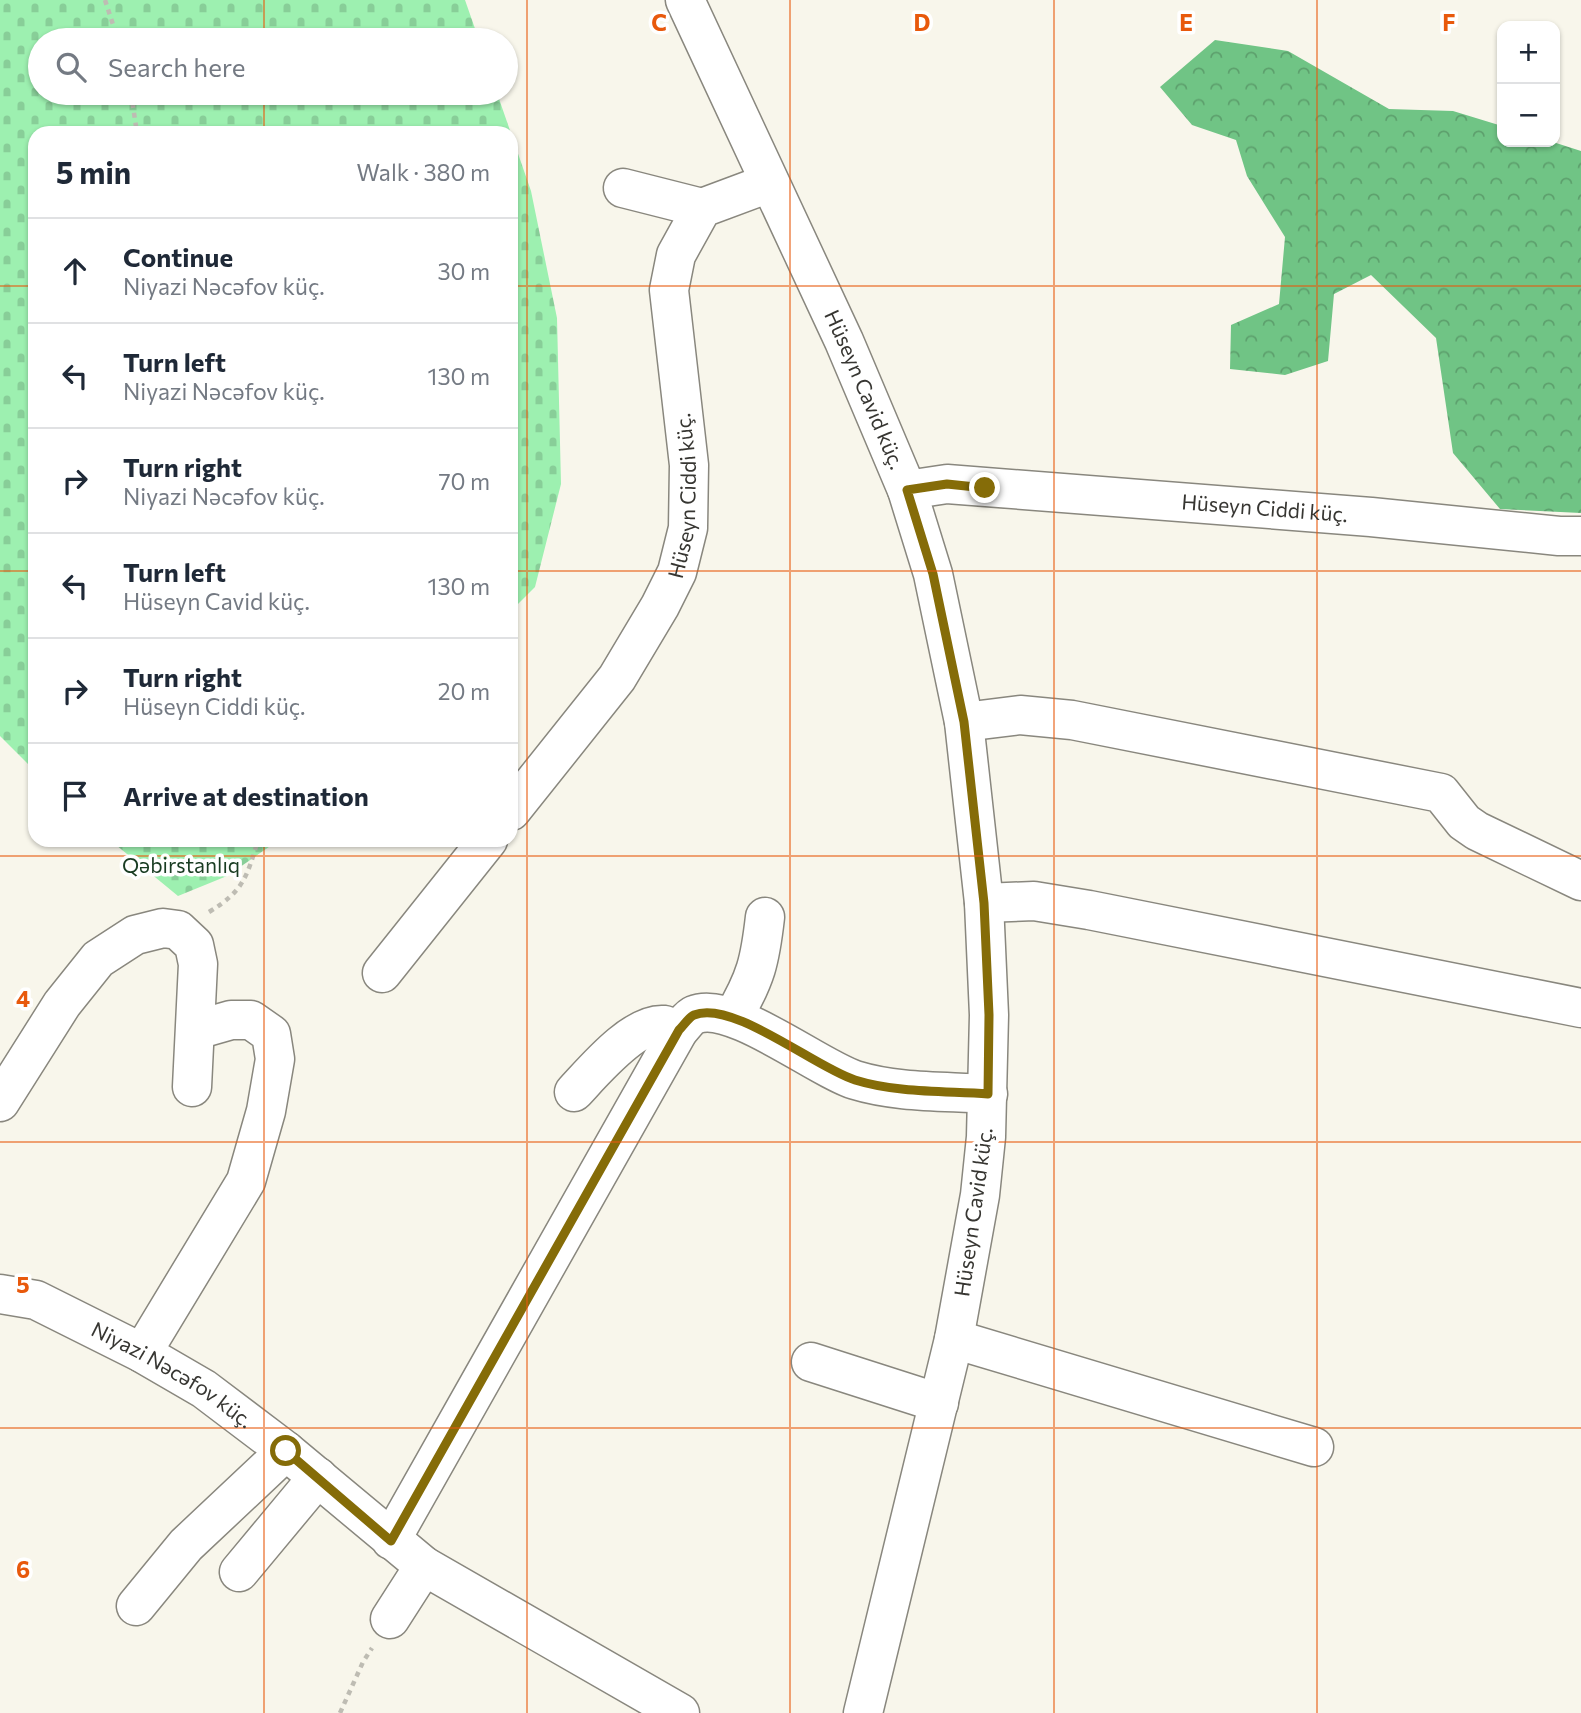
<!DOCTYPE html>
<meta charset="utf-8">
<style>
:root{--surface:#fff;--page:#f2f2f3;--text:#1f2937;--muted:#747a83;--line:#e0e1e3}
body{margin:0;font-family:Commissioner,sans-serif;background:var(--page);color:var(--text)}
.controls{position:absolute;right:21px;top:21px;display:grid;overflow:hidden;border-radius:14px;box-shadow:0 2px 5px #0004}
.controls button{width:63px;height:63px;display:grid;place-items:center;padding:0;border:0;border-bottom:2px solid var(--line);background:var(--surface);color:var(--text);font:35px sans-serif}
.stop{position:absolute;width:21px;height:21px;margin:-16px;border:5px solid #856c08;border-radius:50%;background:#fff}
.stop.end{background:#856c08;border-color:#fff;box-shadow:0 2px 7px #0008}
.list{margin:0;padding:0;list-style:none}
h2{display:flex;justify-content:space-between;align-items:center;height:91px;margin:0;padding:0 28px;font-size:30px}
h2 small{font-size:23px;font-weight:400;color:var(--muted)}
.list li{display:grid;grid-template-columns:46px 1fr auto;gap:21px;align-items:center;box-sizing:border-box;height:105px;padding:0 28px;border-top:2px solid var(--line)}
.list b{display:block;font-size:26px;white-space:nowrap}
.list p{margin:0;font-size:23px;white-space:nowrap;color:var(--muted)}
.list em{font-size:23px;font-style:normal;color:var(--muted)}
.icon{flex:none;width:38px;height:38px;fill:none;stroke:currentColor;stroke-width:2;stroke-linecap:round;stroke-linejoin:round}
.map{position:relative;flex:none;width:1581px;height:1713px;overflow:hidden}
.search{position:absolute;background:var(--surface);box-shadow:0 2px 5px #0004;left:28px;top:28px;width:490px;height:77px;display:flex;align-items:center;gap:18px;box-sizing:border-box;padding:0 24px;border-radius:38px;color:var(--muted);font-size:26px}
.panel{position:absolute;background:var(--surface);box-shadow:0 2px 5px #0004;left:28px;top:126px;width:490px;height:721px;border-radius:21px}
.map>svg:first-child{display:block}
</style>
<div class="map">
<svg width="1581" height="1713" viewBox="0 0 1581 1713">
<defs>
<pattern id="forest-crowns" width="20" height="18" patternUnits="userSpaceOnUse" patternTransform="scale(1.75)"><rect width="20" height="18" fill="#70c485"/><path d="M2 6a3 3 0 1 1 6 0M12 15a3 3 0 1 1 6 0" fill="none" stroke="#5da06d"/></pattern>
<pattern id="cemetery-stones" width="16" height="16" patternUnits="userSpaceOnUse" patternTransform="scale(1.75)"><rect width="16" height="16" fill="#9df0b0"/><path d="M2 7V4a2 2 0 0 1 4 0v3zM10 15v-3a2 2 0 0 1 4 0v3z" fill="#88ce98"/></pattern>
</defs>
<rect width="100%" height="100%" fill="#f8f6eb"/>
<path fill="url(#forest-crowns)" d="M1215 40 1288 51 1389 109 1453 111 1502 126V142H1553L1581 151V513L1500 509 1453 453 1436 338 1371 275 1334 294 1328 361 1285 375 1230 369 1231 325 1279 304 1285 237 1247 176 1236 140 1192 125 1160 87Z"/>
<path fill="url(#cemetery-stones)" d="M0 0H465L479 40H40V93H497L531 191 557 318 561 484 535 587 511 611V133H35V771L0 736Z
M110 840H279L227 876 178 896Z"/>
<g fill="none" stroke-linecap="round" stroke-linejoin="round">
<g stroke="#89877e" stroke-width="41">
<g id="minor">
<path id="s1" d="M685 0 844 341 907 490 933 574 964 722 984 903 989 1015 986 1137 980 1195 954 1339 863 1713"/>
<path d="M623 188 702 208"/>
<path id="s2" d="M907 490 947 484 1371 517 1559 536H1581"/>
<path d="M964 722 1020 715 1072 720 1441 793 1464 822 1477 831 1581 881"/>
<path id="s3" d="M511 811 617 678 660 606 677 572 688 528 689 465 669 290 676 255 702 208 769 183"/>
<path d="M984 903 1034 901 1089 910 1581 1008"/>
<path d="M382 973 488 840"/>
<path d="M733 1017C756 978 760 961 765 917"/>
<path d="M574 1092C593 1072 634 1022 664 1025 669 1026 675 1029 679 1030"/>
<path d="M0 1102 62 1004 98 959 135 935 163 928 178 930 194 945 198 964 192 1087"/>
<path id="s4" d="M0 1294 36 1300 142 1353 204 1389 286 1451 424 1566 680 1713"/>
<path d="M954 1339 1314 1447"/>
<path d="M142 1353 246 1181 266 1111 275 1059 271 1034 251 1020H231L196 1030"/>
<path d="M811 1362 939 1403"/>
<path d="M391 1540 679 1030C684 1025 689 1017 694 1015 731 999 817 1068 855 1080 897 1093 944 1091 988 1094"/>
<path d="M239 1572 318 1477"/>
<path d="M136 1606 186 1545 286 1451"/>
<path d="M390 1619 424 1566"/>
</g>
</g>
<path stroke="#bebcb3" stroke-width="4.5" stroke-dasharray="5 5" stroke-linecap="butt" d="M105 0 118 40
M131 93 137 133
M209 912C244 891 247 876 258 840
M340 1713 363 1662 372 1648"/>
<use href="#minor" stroke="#fff" stroke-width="38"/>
</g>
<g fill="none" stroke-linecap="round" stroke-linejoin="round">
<path stroke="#856c08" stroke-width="9" d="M286 1451 391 1541 679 1030C684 1025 689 1017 694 1015 732 999 816 1068 855 1080 897 1093 944 1091 988 1094L989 1015 984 903 964 722 933 574 907 490 947 484 985 488"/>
</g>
<path fill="none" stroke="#e8590c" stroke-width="2" stroke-opacity="0.55" d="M264 0V40M527 0V1713M790 0V1713M1054 0V1713M1317 0V1713M264 93V133M0 286H35M511 286H1581M0 571H35M511 571H1581M264 840V1713M0 856H1581M0 1142H1581M0 1428H1581"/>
<g text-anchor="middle" stroke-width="7" stroke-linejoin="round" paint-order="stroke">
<g font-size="21" fill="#373632" stroke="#fff">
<text dy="7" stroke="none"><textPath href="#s1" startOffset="429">Hüseyn Cavid küç.</textPath></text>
<text dy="7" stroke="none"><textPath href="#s3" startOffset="369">Hüseyn Ciddi küç.</textPath></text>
<text dy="7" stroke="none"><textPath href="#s2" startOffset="359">Hüseyn Ciddi küç.</textPath></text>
<text transform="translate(974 1212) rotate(-82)" y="7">Hüseyn Cavid küç.</text>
<text dy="7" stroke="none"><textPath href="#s4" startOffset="192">Niyazi Nəcəfov küç.</textPath></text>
</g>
<g font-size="21" fill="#193c22" stroke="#fff">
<text x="181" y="873">Qəbirstanlıq</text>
</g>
</g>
<g font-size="23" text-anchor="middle" font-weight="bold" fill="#e8590c" stroke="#fff" stroke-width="7" stroke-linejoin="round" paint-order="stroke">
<text x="659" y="31">C</text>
<text x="922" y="31">D</text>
<text x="1186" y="31">E</text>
<text x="1449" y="31">F</text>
<text x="23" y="1007">4</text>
<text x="23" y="1293">5</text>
<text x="23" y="1578">6</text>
</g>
</svg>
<div class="controls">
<button>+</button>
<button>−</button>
</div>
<div class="stop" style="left:286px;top:1451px"></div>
<div class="stop end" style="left:985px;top:488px"></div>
<div class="search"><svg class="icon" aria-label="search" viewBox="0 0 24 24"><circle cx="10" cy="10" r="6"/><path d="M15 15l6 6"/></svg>Search here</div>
<section class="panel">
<h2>5 min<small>Walk · 380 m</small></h2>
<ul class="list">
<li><svg class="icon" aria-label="ahead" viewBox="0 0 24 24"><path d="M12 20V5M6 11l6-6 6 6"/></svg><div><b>Continue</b><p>Niyazi Nəcəfov küç.</p></div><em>30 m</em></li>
<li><svg class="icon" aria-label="left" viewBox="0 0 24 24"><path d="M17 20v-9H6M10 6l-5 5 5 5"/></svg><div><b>Turn left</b><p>Niyazi Nəcəfov küç.</p></div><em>130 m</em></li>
<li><svg class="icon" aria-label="right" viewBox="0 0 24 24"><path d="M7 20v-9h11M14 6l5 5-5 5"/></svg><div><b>Turn right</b><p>Niyazi Nəcəfov küç.</p></div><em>70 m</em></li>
<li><svg class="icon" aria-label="left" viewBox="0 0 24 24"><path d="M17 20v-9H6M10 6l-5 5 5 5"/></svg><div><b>Turn left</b><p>Hüseyn Cavid küç.</p></div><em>130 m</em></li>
<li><svg class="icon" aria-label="right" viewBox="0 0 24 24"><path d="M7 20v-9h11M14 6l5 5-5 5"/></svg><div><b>Turn right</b><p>Hüseyn Ciddi küç.</p></div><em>20 m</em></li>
<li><svg class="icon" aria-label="arrive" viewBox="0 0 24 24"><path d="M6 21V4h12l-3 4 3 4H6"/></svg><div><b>Arrive at destination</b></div></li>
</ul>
</section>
</div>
